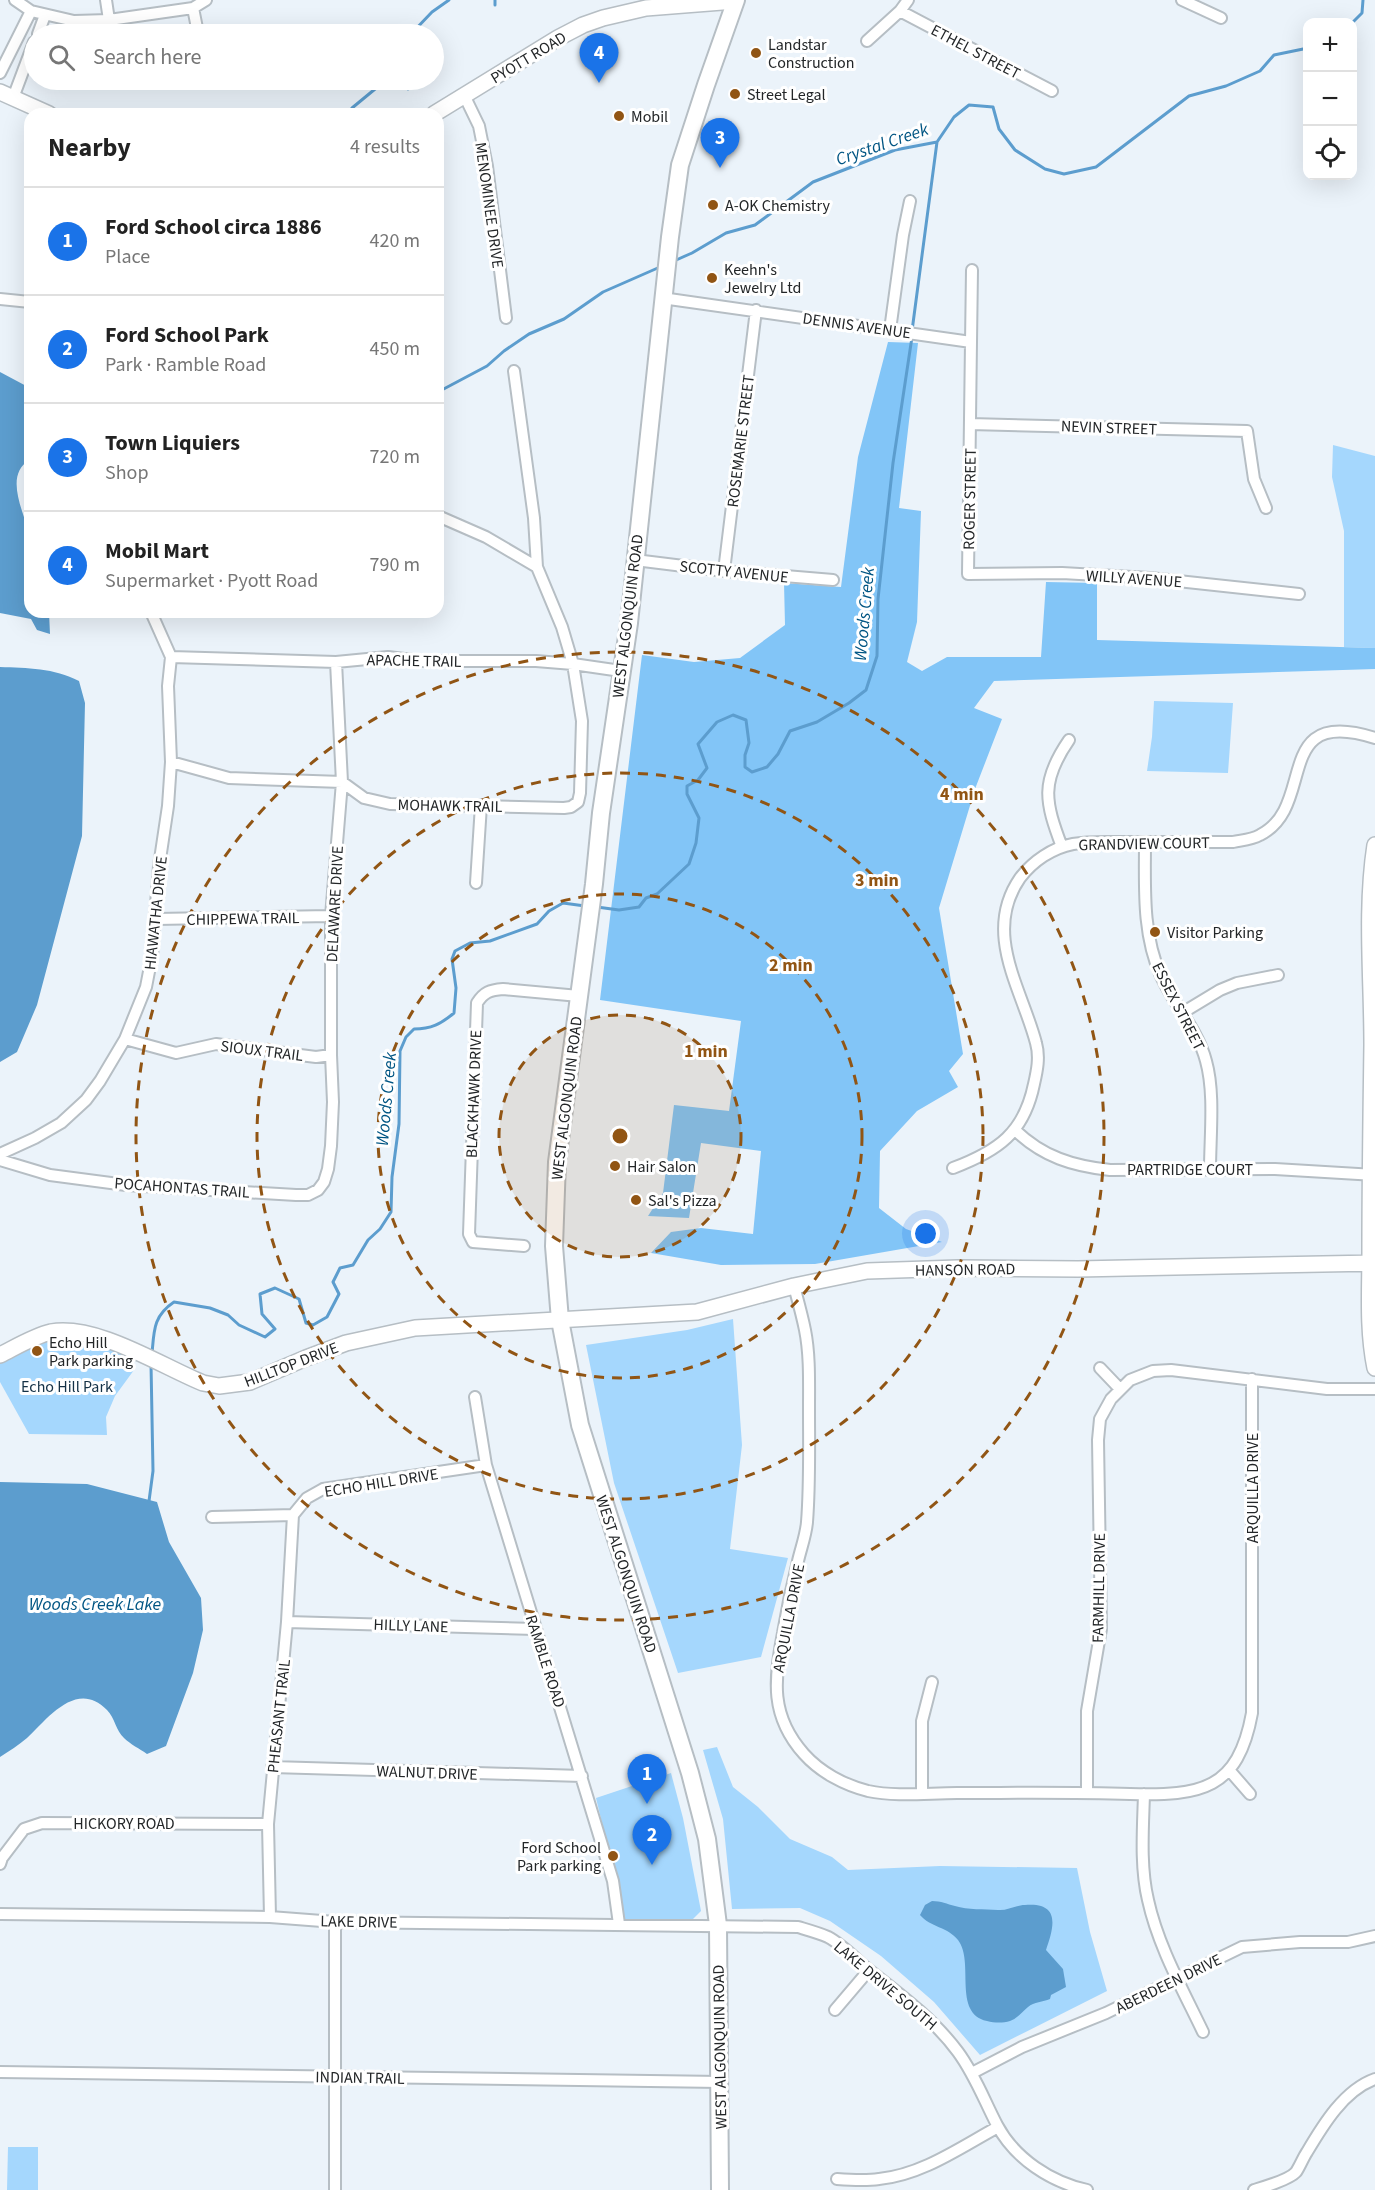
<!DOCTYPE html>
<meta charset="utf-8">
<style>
:root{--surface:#fff;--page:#f6f6f6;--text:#222;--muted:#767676;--line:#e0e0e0;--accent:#1a73e8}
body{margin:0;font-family:"Source Sans 3",sans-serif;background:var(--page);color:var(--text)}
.controls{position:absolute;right:18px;top:18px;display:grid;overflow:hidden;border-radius:12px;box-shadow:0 6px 24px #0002}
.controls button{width:54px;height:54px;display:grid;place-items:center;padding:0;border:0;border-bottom:2px solid var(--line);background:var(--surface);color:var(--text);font:30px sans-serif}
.you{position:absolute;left:926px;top:1234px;width:21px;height:21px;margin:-15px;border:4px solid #fff;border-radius:50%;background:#1a73e8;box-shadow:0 0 0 9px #1a73e833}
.badge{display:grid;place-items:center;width:39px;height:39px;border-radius:50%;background:var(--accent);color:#fff;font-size:20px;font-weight:700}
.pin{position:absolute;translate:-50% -50px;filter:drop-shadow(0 2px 3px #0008)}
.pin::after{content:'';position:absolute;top:32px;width:21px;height:18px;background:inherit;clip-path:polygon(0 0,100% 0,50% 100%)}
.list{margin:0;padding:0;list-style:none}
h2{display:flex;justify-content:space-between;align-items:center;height:78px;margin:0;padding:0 24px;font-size:26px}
h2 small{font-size:20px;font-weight:400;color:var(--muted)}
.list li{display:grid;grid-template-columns:39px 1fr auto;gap:18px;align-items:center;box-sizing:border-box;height:108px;padding:0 24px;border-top:2px solid var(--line)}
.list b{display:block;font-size:22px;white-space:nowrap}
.list p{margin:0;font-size:20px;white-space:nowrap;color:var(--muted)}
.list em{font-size:20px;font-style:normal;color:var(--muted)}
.icon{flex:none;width:33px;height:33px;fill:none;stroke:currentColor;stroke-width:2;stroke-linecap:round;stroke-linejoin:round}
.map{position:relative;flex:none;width:1375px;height:2190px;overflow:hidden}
.search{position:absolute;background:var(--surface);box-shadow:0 6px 24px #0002;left:24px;top:24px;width:420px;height:66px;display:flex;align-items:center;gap:15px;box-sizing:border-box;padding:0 21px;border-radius:33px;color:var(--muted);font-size:22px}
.panel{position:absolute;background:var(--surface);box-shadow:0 6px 24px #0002;left:24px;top:108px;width:420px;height:510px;border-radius:18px}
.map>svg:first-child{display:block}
</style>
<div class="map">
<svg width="1375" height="2190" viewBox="0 0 1375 2190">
<rect width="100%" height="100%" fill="#ebf3fa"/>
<path fill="#a5d7fd" d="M1333 445 1375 456V648L1344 647V531L1332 477Z
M1154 701 1233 703 1228 773 1147 771 1152 737Z
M733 1319 742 1445 730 1549 788 1558 761 1657 678 1673 614 1483 586 1345 687 1330Z
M57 1336C85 1340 109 1346 134 1361V1370L115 1396 106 1417 107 1435 29 1434 0 1382V1361Z
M717 1747 733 1787 758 1807 790 1839 832 1857 848 1870 940 1866 1077 1868 1090 1932 1107 1991 980 2055 934 2002 881 1956 830 1921 800 1908 732 1909 723 1819 703 1750Z
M671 1773 683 1818 701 1911 693 1919H625L596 1798Z
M8 2147H38V2190H7Z"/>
<path fill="#82c5f7" d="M888 342 918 343 899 508 921 511 917 622 907 662 922 671 947 657H1041L1046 582 1097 583V640L1375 648V669L994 681 974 708 1002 719 975 789 939 908 963 1054 949 1071 958 1087 917 1111 880 1151 879 1208 906 1229 942 1242 815 1264 721 1265 651 1253 671 1232 701 1228 753 1234 761 1151 701 1143 689 1218 648 1216 663 1193 674 1105 729 1111 741 1021 600 1000 642 655 694 662 740 658 785 625 784 583 841 587 858 457Z"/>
<path fill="#5c9dce" d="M0 372 30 388V460C2 475 26 516 30 537 33 557 30 591 30 612H49L50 634 37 630 31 619 0 613Z
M0 667C27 668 54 668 79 681L85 703 82 836 37 1005 17 1052 0 1062Z
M0 1482 87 1484 157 1502 169 1542 201 1598 203 1630 193 1673 166 1746 147 1754C140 1749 130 1744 124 1738 116 1731 115 1718 107 1710 77 1679 48 1718 27 1738 19 1745 9 1751 0 1757Z
M932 1901C941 1901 947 1904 955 1906 968 1910 984 1909 998 1910 1007 1911 1016 1905 1025 1905 1061 1902 1054 1927 1046 1950L1063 1969 1066 1987 1051 1995 1050 1999C1043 2002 1034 2002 1028 2007 1022 2012 1018 2018 1010 2021 1003 2023 995 2023 987 2021 952 2013 975 1962 958 1940 948 1927 930 1927 920 1915L925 1905Z"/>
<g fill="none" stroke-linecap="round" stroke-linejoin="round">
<path stroke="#5c9dce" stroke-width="3" d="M495 5V0
M1352 23 1362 13 1363 0
M411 34 432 12 449 0
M365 80 380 86
M404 80 408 89
M352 108 386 80
M674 261 692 253 726 233 755 225 813 182 895 150 937 142 954 117 969 105 993 107 999 129 1015 150 1045 169 1064 174 1096 167 1189 96 1226 86 1260 71 1274 55 1308 48
M912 331 937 142
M438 392 487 366 504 351 529 334 564 319 603 292 660 267
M597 907 619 910 639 907 646 898 657 894 689 864 696 843 699 818 687 794V786L698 780 707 768 698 744 717 722 733 715 746 720 749 743 745 755V767L752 772 767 767 778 754 790 731 817 722 849 703 866 690 877 656 878 599 893 463 912 337
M152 1354C154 1331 153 1316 174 1302L210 1308 228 1315 239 1325 265 1337 275 1329 262 1314 260 1294 275 1288 299 1299 306 1323 313 1325 327 1317 339 1294 333 1282 340 1268 353 1265 368 1240 380 1229 391 1212 392 1177 399 1124 400 1051 406 1037 414 1029C431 1029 441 1024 454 1013L456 988 452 959 455 951 470 943 490 941 537 924 549 911 563 903 585 906
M149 1501 153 1471 151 1364"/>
<g stroke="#b6bec4" stroke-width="14">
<path id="street" d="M15 0 31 11 74 21 109 20 193 8 206 0
M106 0 109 20 114 34
M1182 0 1221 18
M193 8 197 28 194 34
M900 11 1052 91
M38 34 45 15
M867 41 900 11 908 0
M0 73 31 11
M464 95 479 126 487 166 506 318
M13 98 34 42
M662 298 971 342 968 574 1062 573 1150 578 1299 594
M0 299 30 302
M890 330 903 235 910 201
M971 342 972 270
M514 371 534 518 537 567
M970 424 1247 431 1254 479 1266 508
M635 560 724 571 833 580
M724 571 756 310
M171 657 336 662 388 657 421 661H536L573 664 621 671
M171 762 229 778 342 782 364 798 390 804 564 808 571 807 578 802 580 793 582 721 573 664 562 627 537 567 486 537 438 516
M1145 842C1145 887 1142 934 1161 976 1174 1005 1198 1030 1206 1061 1215 1093 1210 1136 1210 1170
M1062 847C1045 802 1040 782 1069 740
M476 883 481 805
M156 919 331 916
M1182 1013 1220 990 1237 983 1278 975
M125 1039 176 1053 216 1044 292 1054 316 1057 331 1055
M1015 1130C1043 1157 1073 1166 1110 1170L1275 1169 1375 1175
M0 1154 35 1138 61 1123 86 1100 100 1081 125 1039 146 987 152 956 159 866 168 806 171 762 168 686 171 657 151 612
M0 1160 50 1175 126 1185 296 1195H308L318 1190 324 1182 328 1169 331 1146 333 1102 331 1055V916L342 782 336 662
M953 1168C998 1151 1024 1133 1034 1084 1037 1071 1040 1057 1036 1043 1022 989 982 933 1020 878 1033 861 1052 848 1073 844 1089 841 1107 842 1123 842 1160 842 1196 842 1233 842 1242 840 1251 840 1260 835 1318 806 1270 705 1375 738
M524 1246 473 1242 469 1234 477 1003C484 992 490 990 503 989L579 996
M794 1286C798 1301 802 1315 805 1330 810 1355 809 1383 809 1409 809 1447 810 1484 807 1522 806 1535 801 1548 798 1561 792 1585 787 1609 783 1633 774 1680 770 1716 804 1754 820 1772 844 1785 868 1791 896 1797 928 1793 957 1793 1014 1793 1072 1792 1130 1794 1201 1796 1238 1790 1252 1713V1379
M1100 1368 1120 1389
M475 1397 486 1465 613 1881 619 1924
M212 1517 293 1515 307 1498 323 1489 486 1465
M287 1622 535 1629
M272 1767 582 1776
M1230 1771 1250 1794
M1087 1792V1711L1101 1629 1098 1440 1100 1419 1111 1399 1130 1380 1153 1371 1171 1370 1327 1389H1375
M922 1794V1721L932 1682
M1144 1794C1143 1828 1140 1867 1148 1900 1158 1946 1183 1990 1203 2032
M0 1864 2 1858 24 1829 42 1823 268 1824
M0 1914 270 1917 335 1922 798 1927C808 1930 819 1933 828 1937 841 1944 853 1956 864 1966 897 1992 933 2018 958 2052 975 2075 984 2100 997 2125 1015 2159 1051 2182 1087 2190
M270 1917 268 1824 287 1622 293 1515
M335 1922V2190
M835 2010 869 1970
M0 2072 721 2082
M972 2073 1022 2047 1106 2013 1242 1947 1300 1942H1348L1375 1936
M837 2179C851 2180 865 2181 879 2179 922 2175 961 2147 998 2127
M1254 2190C1264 2187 1289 2180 1296 2172 1300 2166 1303 2158 1307 2152 1323 2125 1344 2090 1375 2079"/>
</g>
<g stroke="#b6bec4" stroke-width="18">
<path id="secondary" d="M0 92 49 114
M434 114 558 38 583 25 603 18 646 8 735 1
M1375 845C1365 910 1372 978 1372 1045 1371 1113 1370 1181 1370 1250 1370 1289 1367 1329 1375 1368
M0 1355C16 1347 34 1336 51 1332 97 1324 161 1366 203 1383L219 1386 250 1382 306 1358 346 1343 415 1328 697 1312 794 1286 867 1271 958 1268 1078 1269 1375 1263"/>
</g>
<g stroke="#b6bec4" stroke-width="20">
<path id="primary" d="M720 2190 718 1925 707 1839 690 1773 580 1425 560 1320 554 1246 557 1162 594 884 601 813 629 623 670 237 680 165 706 85 736 0"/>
</g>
<use href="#street" stroke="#fff" stroke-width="10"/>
<use href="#secondary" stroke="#fff" stroke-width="15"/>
<use href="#primary" stroke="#fff" stroke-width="16"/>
</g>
<circle cx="620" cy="1136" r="121" fill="#915514" fill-opacity=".12"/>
<g fill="none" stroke="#915514" stroke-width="3" stroke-dasharray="10 8">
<circle cx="620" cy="1136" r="121"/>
<circle cx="620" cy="1136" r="242"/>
<circle cx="620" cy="1136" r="363"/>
<circle cx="620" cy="1136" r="484"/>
</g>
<g fill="#915514" stroke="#fff" stroke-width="2">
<circle cx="756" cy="53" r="6"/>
<circle cx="735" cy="94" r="6"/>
<circle cx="619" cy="116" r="6"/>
<circle cx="713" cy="205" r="6"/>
<circle cx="712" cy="278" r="6"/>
<circle cx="1155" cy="932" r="6"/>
<circle cx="615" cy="1166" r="6"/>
<circle cx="636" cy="1200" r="6"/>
<circle cx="37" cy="1351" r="6"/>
<circle cx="613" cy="1856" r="6"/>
</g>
<g text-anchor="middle" stroke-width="6" stroke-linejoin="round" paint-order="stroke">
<g font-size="16" fill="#232628" stroke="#fff" text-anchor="start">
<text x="768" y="50">Landstar<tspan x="768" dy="18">Construction</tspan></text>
<text x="747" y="100">Street Legal</text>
<text x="631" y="122">Mobil</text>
<text x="725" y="211">A-OK Chemistry</text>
<text x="724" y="275">Keehn's<tspan x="724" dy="18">Jewelry Ltd</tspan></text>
<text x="1167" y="938">Visitor Parking</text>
<text x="627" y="1172">Hair Salon</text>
<text x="648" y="1206">Sal's Pizza</text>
<text x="49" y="1348">Echo Hill<tspan x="49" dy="18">Park parking</tspan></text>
<text x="601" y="1853" text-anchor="end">Ford School<tspan x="601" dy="18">Park parking</tspan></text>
</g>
<g font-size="16" fill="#232628" stroke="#fff">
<text transform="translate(976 51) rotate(28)" y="6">ETHEL STREET</text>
<text transform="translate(528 57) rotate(-31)" y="6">PYOTT ROAD</text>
<text transform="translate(490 205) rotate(82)" y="6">MENOMINEE DRIVE</text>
<text transform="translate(857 325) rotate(8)" y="6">DENNIS AVENUE</text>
<text transform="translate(1109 427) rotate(2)" y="6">NEVIN STREET</text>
<text transform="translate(740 441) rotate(-83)" y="6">ROSEMARIE STREET</text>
<text transform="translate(969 499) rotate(-89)" y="6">ROGER STREET</text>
<text transform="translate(734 571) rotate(6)" y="6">SCOTTY AVENUE</text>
<text transform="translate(1134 578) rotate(4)" y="6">WILLY AVENUE</text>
<text transform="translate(627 616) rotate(-83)" y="6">WEST ALGONQUIN ROAD</text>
<text transform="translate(414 660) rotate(1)" y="6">APACHE TRAIL</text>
<text transform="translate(450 805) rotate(1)" y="6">MOHAWK TRAIL</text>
<text transform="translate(1144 843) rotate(-1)" y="6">GRANDVIEW COURT</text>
<text transform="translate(334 904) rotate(-87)" y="6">DELAWARE DRIVE</text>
<text transform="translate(155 913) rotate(-84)" y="6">HIAWATHA DRIVE</text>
<text transform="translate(243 918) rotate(-1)" y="6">CHIPPEWA TRAIL</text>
<text transform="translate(1179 1006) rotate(63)" y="6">ESSEX STREET</text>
<text transform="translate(262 1050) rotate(7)" y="6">SIOUX TRAIL</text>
<text transform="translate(473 1094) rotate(-88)" y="6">BLACKHAWK DRIVE</text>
<text transform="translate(566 1098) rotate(-83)" y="6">WEST ALGONQUIN ROAD</text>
<text x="1190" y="1175">PARTRIDGE COURT</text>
<text transform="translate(182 1187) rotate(4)" y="6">POCAHONTAS TRAIL</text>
<text transform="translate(965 1269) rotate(-1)" y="6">HANSON ROAD</text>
<text transform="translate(291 1364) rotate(-21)" y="6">HILLTOP DRIVE</text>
<text transform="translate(381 1482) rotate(-9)" y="6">ECHO HILL DRIVE</text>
<text transform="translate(1252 1488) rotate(-90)" y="6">ARQUILLA DRIVE</text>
<text transform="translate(627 1574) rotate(72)" y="6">WEST ALGONQUIN ROAD</text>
<text transform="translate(1098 1588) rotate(-89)" y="6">FARMHILL DRIVE</text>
<text transform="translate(788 1618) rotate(-79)" y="6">ARQUILLA DRIVE</text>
<text transform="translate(411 1625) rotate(2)" y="6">HILLY LANE</text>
<text transform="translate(546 1661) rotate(72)" y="6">RAMBLE ROAD</text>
<text transform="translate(278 1716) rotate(-84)" y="6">PHEASANT TRAIL</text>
<text transform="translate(427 1772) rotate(2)" y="6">WALNUT DRIVE</text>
<text x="124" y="1829">HICKORY ROAD</text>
<text transform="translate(359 1921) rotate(1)" y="6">LAKE DRIVE</text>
<text transform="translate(1168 1983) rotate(-26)" y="6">ABERDEEN DRIVE</text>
<text transform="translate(886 1985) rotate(40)" y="6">LAKE DRIVE SOUTH</text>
<text transform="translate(719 2047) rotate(-91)" y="6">WEST ALGONQUIN ROAD</text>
<text transform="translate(360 2077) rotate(1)" y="6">INDIAN TRAIL</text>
</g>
<g font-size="16" fill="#143146" stroke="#fff">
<text x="67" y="1392">Echo Hill Park</text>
</g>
<g font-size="18" font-style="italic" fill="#005583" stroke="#fff">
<text transform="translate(882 144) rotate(-19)" y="6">Crystal Creek</text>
<text transform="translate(864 614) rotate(-85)" y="6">Woods Creek</text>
<text transform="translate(386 1099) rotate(-85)" y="6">Woods Creek</text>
<text x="95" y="1610">Woods Creek Lake</text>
</g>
</g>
<circle cx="620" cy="1136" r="9" fill="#915514" stroke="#fff" stroke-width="3"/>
<g font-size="18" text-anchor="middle" font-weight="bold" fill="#915514" stroke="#fff" stroke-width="6" stroke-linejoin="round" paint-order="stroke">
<text x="962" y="800">4 min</text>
<text x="877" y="886">3 min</text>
<text x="791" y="971">2 min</text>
<text x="706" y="1057">1 min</text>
</g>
</svg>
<div class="controls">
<button>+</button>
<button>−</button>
<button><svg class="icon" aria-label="locate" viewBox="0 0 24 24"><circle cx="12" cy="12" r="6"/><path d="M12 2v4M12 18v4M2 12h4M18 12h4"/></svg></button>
</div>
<div class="you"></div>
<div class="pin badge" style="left:647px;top:1804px">1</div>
<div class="pin badge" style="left:652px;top:1865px">2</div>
<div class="pin badge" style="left:720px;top:168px">3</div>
<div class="pin badge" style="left:599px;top:83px">4</div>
<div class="search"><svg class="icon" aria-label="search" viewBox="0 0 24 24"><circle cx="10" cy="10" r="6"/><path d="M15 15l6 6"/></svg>Search here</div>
<section class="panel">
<h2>Nearby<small>4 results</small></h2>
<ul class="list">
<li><span class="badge">1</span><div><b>Ford School circa 1886</b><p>Place</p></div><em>420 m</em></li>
<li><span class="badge">2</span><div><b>Ford School Park</b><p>Park · Ramble Road</p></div><em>450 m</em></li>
<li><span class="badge">3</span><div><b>Town Liquiers</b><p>Shop</p></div><em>720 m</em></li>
<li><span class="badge">4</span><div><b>Mobil Mart</b><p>Supermarket · Pyott Road</p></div><em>790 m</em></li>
</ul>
</section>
</div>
